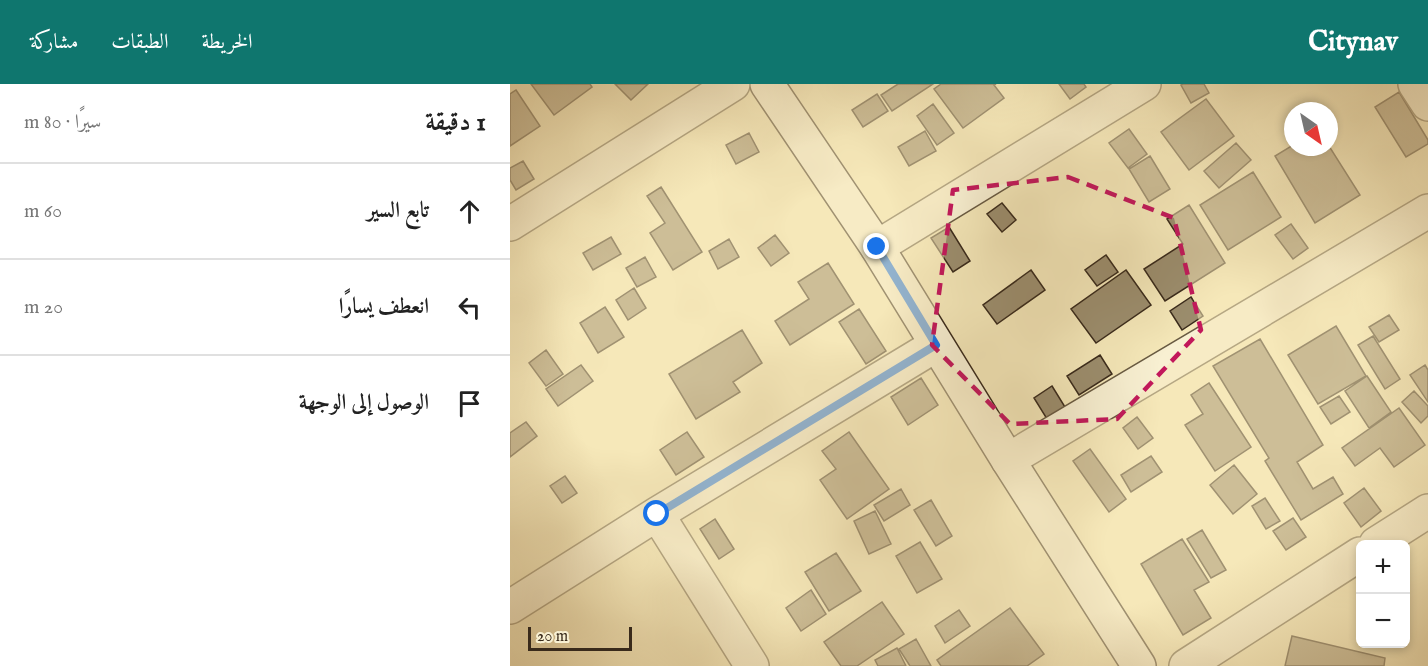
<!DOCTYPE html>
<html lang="ar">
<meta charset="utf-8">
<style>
:root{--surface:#fff;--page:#f2f2f2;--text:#222;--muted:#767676;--line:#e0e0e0;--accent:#0f766e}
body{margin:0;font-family:"IM FELL English",Amiri,serif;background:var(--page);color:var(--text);direction:rtl}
.controls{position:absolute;right:18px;bottom:18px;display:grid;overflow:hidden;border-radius:9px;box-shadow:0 3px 9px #0003}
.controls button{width:54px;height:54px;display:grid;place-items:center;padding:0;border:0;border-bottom:2px solid var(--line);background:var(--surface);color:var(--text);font:30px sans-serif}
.compass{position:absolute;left:774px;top:18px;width:54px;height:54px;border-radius:50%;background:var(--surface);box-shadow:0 3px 9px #0003;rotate:146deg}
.scale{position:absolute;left:18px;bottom:15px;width:104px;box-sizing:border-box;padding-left:6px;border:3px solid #392a1b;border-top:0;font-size:16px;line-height:21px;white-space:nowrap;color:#392a1b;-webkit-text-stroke:4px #f8f0d2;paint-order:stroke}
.stop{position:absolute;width:18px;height:18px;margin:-14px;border:4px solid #1a73e8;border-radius:50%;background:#fff}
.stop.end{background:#1a73e8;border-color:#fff;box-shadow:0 2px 6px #0008}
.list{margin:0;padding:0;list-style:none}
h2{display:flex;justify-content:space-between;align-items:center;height:78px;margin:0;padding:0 24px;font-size:26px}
h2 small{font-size:20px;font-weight:400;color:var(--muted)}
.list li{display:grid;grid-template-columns:39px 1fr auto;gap:18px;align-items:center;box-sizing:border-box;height:96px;padding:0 24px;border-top:2px solid var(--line)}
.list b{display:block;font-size:22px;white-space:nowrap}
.list em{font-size:20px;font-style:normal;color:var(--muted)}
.icon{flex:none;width:33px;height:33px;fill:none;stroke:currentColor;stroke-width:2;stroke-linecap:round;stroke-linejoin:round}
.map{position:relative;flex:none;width:918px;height:582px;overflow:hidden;direction:ltr}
header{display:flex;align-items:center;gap:36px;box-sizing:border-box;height:84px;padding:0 30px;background:var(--accent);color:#fff}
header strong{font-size:28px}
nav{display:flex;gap:33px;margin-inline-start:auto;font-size:21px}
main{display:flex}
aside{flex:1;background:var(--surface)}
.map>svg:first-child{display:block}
</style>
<header>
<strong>Citynav</strong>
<nav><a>الخريطة</a><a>الطبقات</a><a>مشاركة</a></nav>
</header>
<main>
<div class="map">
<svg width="918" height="582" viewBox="0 0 918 582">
<rect width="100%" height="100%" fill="#f5e8b9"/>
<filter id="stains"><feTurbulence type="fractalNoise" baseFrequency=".00333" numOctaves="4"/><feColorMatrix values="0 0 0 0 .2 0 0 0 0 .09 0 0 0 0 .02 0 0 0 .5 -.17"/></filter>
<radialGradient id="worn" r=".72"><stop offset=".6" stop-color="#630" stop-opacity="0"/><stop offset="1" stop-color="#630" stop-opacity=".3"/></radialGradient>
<path fill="#9b8d6d" stroke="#392a1b" stroke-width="1.5" d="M21 0H80L82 3 44 31Z
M105 0H138L121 16Z
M388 0H423L382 27 371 11Z
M431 0H486L484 1 494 14 453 44 424 5Z
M549 0H574L576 3 560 15Z
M673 0H694L699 9 681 19 671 1Z
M6 6 30 42 0 62V10Z
M889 8 918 56V60L896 73 865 23Z
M367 10 378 27 353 43 342 26Z
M696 15 724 52 679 86 651 48Z
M423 20 444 49 427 61 407 32Z
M619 45 637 70 618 84 599 59Z
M415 47 426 67 399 82 388 63Z
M239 49 249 68 226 80 216 61Z
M726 59 741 76 709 104 694 87Z
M783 61V63L819 62 850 111 805 139 765 72Z
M640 72 660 105 639 118 619 85Z
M13 77 24 95 6 106 0 96V84Z
M743 88 771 133 718 166 690 121Z
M151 103 192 168 163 186 140 149 155 139 137 112Z
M492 119 506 136 492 148 477 130Z
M679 121 715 179 655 217 634 185 673 160 657 135Z
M781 140 798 164 783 175 765 151Z
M439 143 460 177 443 188 421 154Z
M265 151 279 169 261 182 248 164Z
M101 153 111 170 83 186 73 169Z
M219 155 229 173 208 185 199 167Z
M596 171 608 188 587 202 575 186Z
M135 173 146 193 127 203 116 184Z
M318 179 344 220 280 261 265 237 299 215 288 198Z
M521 186 535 206 487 240 473 221Z
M616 186 641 221 586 259 561 225Z
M124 204 136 224 118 236 106 216Z
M681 213 693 232 672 246 660 227Z
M95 223 114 253 88 269 70 239Z
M349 225 376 267 356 280 329 238Z
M879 231 889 246 869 258 859 243Z
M826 242 856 292 808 320 778 271Z
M232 246 252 279 223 298 230 308 186 335 159 290Z
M863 252 890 295 875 305 848 261Z
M750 255 813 361 787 378 803 405 823 393 833 410 791 436 755 377 759 374 703 282Z
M36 266 53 290 36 302 19 279Z
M590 271 602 290 569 311 557 292Z
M71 281 83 297 48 322 36 305Z
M915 281 918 286V318L900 291Z
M857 292 881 328 859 344 835 307Z
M411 294 428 321 398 341 381 313Z
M699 299 741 363 705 387 675 341 693 330 681 311Z
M542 302 555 323 537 335 524 314Z
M904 307 918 322V332L911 339 892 318Z
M829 312 840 328 821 340 810 323Z
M889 324 915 361 884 383 870 364 845 382 832 364Z
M627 333 643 354 628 365 613 344Z
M16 338 27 352 0 373V349Z
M177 348 194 373 166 391 150 366Z
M339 348 379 405 337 435 310 396 326 385 312 367Z
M580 365 616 415 599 428 563 377Z
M641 372 652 388 621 408 611 391Z
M724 381 747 410 723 430 700 401Z
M55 392 67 409 52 419 40 402Z
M854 404 871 427 851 443 834 419Z
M391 405 400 421 374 437 364 421Z
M755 414 770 437 756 445 742 422Z
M421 416 442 452 426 462 404 426Z
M365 427 381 460 359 470 344 437Z
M783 434 796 453 776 466 763 447Z
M205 435 224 465 209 475 190 445Z
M692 446 716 486 701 494 677 455Z
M672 455 699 498 684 506 701 534 673 551 631 480Z
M410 458 432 495 407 509 386 472Z
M326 469 351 507 319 527 295 488Z
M301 506 316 530 291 547 276 524Z
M372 518 394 550 347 582H331L314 558Z
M500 524 534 570 517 582H431L427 576Z
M449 526 460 542 435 559 425 542Z
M782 552 875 574 874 582H775Z
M406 555 421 582H400L389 565Z
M387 564 396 582H368L365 576Z"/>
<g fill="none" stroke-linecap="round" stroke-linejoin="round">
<g stroke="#685a42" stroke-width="36">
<path id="street" d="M905 0 918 20
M0 140 223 0
M367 163 634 0
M498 376 918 127
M147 430 242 582
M866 460 918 427
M0 523 147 430 426 261
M676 582 850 470"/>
</g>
<g stroke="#392a1b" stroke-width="36">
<path id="secondary" d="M257 0 367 163 498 376 629 582"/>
</g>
<use href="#street" stroke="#f8f0d2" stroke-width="33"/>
<use href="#secondary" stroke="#f8f0d2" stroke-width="33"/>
</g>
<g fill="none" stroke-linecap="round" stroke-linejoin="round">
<path stroke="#1a73e8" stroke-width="8" d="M147 430 426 261 367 163"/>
</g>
<path d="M0 0H918V582H0ZM558 93 664 134 691 246 607 335 500 340 422 261 443 106Z" fill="#f5e8b9" fill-opacity=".55" fill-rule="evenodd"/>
<path fill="none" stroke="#c2185b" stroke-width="4.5" stroke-dasharray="12 8" stroke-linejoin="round" d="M558 93 664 134 691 246 607 335 500 340 422 261 443 106Z"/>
<rect width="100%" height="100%" filter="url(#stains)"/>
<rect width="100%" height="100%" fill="url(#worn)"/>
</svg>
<div class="controls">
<button>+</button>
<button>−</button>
</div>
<svg class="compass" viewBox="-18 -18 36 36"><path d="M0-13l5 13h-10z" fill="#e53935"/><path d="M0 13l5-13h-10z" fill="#767676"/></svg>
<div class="scale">20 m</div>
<div class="stop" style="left:147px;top:430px"></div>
<div class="stop end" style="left:367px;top:163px"></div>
</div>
<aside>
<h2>1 دقيقة<small>سيرًا · 80 m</small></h2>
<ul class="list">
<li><svg class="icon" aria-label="ahead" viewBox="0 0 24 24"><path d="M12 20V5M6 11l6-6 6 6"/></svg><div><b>تابع السير</b></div><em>60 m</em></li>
<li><svg class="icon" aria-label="left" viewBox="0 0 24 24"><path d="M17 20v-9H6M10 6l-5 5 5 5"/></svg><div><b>انعطف يسارًا</b></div><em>20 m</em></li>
<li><svg class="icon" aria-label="arrive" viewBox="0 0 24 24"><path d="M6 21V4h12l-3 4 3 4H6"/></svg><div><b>الوصول إلى الوجهة</b></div></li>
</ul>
</aside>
</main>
